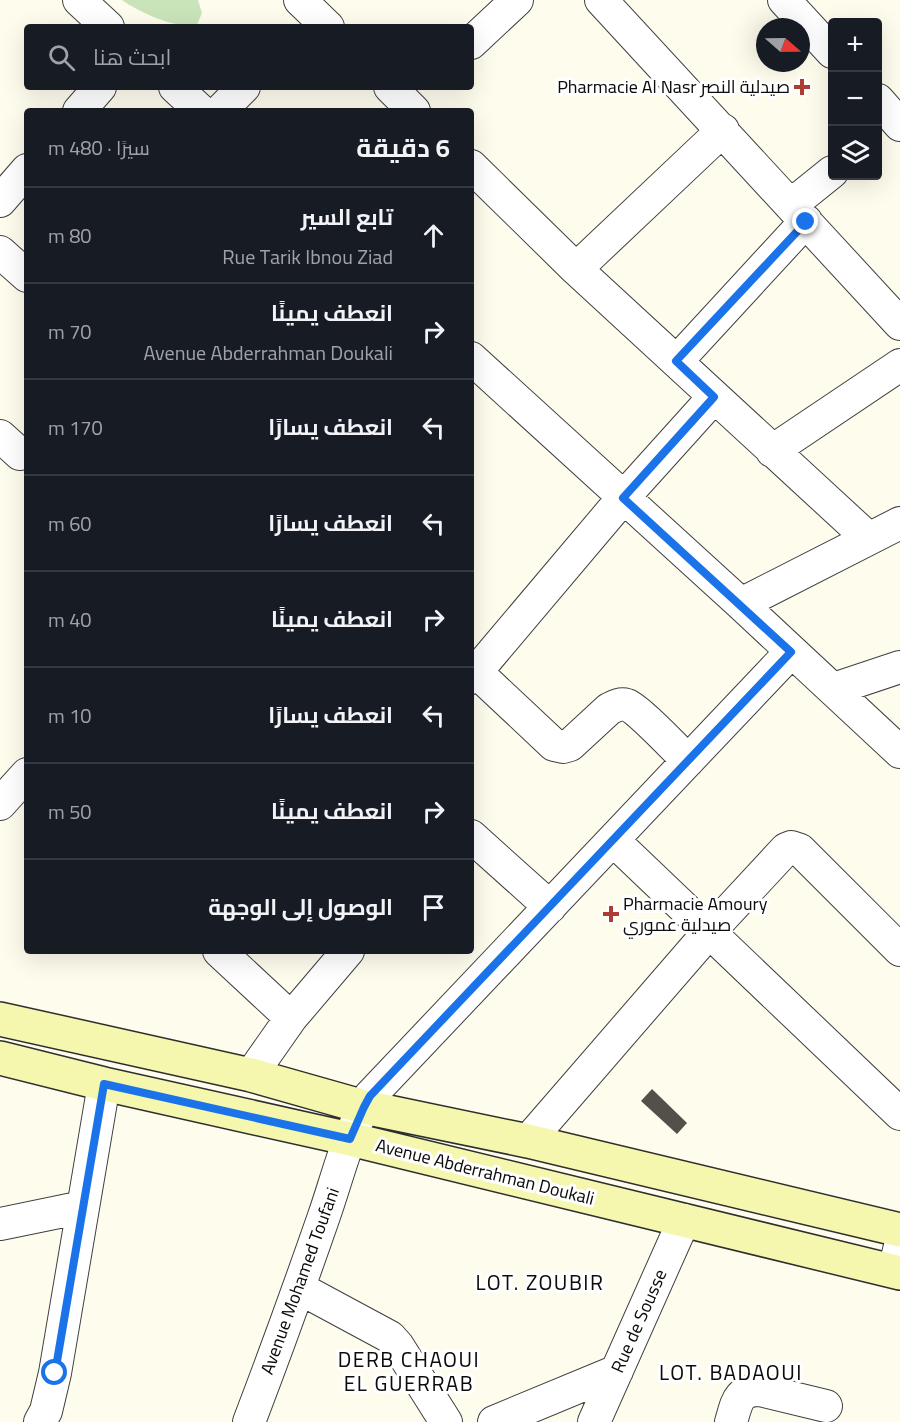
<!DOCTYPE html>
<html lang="ar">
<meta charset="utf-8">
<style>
:root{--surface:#171b24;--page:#242831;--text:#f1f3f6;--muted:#9ea1a6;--line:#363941}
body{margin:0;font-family:Georgia,Cairo,serif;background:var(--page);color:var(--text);direction:rtl}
.controls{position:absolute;right:18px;top:18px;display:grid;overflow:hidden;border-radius:6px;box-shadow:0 6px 24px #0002}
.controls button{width:54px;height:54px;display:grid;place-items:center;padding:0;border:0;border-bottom:2px solid var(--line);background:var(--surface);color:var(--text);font:30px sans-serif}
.compass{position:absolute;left:756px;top:18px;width:54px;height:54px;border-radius:50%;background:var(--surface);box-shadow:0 6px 24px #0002;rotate:110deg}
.stop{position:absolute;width:18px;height:18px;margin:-14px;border:4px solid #1a73e8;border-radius:50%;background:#fff}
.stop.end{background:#1a73e8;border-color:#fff;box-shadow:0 2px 6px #0008}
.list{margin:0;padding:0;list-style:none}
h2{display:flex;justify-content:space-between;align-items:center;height:78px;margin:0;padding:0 24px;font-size:26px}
h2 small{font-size:20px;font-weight:400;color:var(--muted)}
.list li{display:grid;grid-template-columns:39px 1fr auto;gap:18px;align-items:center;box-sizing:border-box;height:96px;padding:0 24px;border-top:2px solid var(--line)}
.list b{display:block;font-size:22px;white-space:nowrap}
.list p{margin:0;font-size:20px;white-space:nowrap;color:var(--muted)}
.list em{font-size:20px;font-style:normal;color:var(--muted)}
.icon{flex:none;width:33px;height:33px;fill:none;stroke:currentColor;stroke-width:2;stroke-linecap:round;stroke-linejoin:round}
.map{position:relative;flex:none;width:900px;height:1422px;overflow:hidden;direction:ltr}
.search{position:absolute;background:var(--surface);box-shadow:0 6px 24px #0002;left:24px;top:24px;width:450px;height:66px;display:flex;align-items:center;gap:15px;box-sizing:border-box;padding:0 21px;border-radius:6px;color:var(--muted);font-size:22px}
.panel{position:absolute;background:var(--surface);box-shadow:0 6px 24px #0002;left:24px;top:108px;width:450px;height:846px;border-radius:6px;direction:rtl}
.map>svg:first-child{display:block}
</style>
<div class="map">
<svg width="900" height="1422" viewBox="0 0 900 1422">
<rect width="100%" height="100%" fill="#fdfced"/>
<path fill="#cae4ba" d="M122 0H198L202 13 196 27C174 27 140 13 122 0Z"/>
<path fill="#534f49" d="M652 1089 687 1123 677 1134 641 1101Z"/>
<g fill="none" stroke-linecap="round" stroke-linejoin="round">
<g stroke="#3f3f3f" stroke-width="34">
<path id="street" d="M79 0 108 27
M300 0 328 27
M601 0 900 324
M784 0 832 52
M471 43 517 0
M175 87 201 111
M390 87 414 111
M878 100 900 125
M79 111 100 87
M220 111 244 87
M471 166 576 269 868 538
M0 201 27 170
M791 205 832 172
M0 252 27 276
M576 269 723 130
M471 358 741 604 900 752
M677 361 806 221
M0 436 20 454
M772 451 900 365
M741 604 900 523
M471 667 554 745 563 747 570 745 609 709C615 706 620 703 627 705 638 709 677 750 688 761
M471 678 623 498 714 397
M834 689 900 667
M0 804 27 774
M471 836 550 907
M614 841 900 1114
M219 951 291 1018 251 1075
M291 1018 348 951
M528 1141 709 932 786 849 791 847 800 850 900 950
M0 1224 83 1207
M894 1271 900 1246
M299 1288 390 1337 398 1346 446 1422
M40 1422 46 1411 55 1373 104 1084
M249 1422C275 1354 300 1285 324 1216 338 1176 348 1132 370 1096L791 652
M494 1422 617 1371
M594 1422 684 1220
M731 1422C737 1403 737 1390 760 1390L826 1406"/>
</g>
<g stroke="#2e2e2e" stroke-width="36">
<path id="secondary" d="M0 1019 251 1075 364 1107 528 1141 900 1230
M0 1058 104 1084 350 1139 900 1273"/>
</g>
<use href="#street" stroke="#fff" stroke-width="32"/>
<use href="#secondary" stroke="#f5f7ae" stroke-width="33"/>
</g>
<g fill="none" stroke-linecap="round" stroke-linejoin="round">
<path stroke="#1a73e8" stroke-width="8" d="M55 1373 104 1084 350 1139 364 1107 370 1096 791 652 623 498 714 397 676 361 806 222"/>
</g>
<g fill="#ad3d33" stroke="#fff" stroke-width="2">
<path d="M799 78h6v6h6v6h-6v6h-6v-6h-6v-6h6z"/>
<path d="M608 905h6v6h6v6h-6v6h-6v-6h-6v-6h6z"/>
</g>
<g text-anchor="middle" stroke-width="6" stroke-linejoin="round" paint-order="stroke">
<g font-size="18" fill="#0c0c0c" stroke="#fff" text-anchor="end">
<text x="790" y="93">Pharmacie Al Nasr صيدلية النصر</text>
<text x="623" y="910" text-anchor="start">Pharmacie Amoury<tspan x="623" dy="21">صيدلية عموري</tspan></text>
</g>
<g font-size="18" fill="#0c0c0c" stroke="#fff">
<text transform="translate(485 1172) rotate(14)" y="6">Avenue Abderrahman Doukali</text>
<text transform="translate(300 1281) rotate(-70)" y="6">Avenue Mohamed Toufani</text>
<text transform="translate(639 1321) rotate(-66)" y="6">Rue de Sousse</text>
</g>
<g font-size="21" letter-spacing="1.5" fill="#0c0c0c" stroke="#fff">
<text x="540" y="1290">LOT. ZOUBIR</text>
<text x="409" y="1367">DERB CHAOUI<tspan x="409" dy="24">EL GUERRAB</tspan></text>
<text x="731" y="1380">LOT. BADAOUI</text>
</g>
</g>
</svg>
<div class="controls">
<button>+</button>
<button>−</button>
<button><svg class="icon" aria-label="layers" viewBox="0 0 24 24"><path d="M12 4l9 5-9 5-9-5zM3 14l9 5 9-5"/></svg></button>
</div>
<svg class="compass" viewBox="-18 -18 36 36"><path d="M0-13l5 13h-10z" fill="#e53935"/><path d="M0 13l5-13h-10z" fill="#9ea1a6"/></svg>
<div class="stop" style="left:55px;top:1373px"></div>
<div class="stop end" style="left:806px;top:222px"></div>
<div class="search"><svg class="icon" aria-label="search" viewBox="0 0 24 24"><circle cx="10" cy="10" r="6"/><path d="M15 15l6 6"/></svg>ابحث هنا</div>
<section class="panel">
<h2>6 دقيقة<small>سيرًا · 480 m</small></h2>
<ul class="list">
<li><svg class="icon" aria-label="ahead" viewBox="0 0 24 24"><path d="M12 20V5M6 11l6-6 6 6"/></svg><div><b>تابع السير</b><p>Rue Tarik Ibnou Ziad</p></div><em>80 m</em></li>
<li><svg class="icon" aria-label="right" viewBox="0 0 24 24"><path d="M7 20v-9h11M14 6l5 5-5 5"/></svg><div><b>انعطف يمينًا</b><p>Avenue Abderrahman Doukali</p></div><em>70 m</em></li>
<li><svg class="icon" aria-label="left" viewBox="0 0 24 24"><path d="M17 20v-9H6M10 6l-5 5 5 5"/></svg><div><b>انعطف يسارًا</b></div><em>170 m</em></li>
<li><svg class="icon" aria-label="left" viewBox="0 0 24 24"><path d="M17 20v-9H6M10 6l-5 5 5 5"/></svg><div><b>انعطف يسارًا</b></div><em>60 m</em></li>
<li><svg class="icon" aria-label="right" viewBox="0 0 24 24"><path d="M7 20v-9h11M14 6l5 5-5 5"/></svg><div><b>انعطف يمينًا</b></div><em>40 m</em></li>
<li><svg class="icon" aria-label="left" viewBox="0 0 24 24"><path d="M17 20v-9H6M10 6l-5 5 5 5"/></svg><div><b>انعطف يسارًا</b></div><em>10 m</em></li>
<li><svg class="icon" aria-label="right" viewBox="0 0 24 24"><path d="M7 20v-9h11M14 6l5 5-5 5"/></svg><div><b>انعطف يمينًا</b></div><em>50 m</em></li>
<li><svg class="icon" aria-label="arrive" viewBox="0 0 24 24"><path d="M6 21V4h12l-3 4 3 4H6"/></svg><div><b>الوصول إلى الوجهة</b></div></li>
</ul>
</section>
</div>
